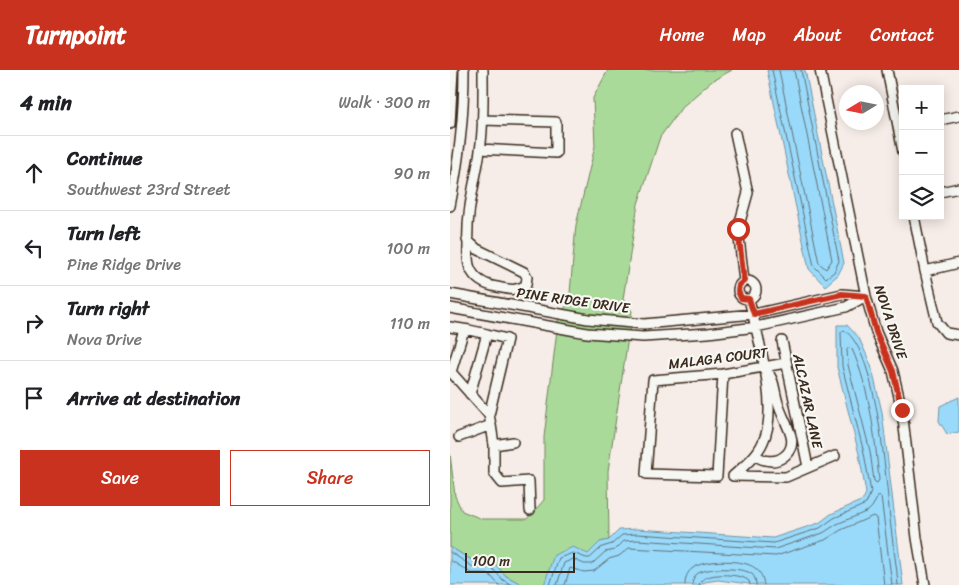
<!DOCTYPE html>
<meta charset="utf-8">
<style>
:root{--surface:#fff;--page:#f2f2f2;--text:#202124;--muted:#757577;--line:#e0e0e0;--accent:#c8321e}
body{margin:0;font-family:Sriracha,sans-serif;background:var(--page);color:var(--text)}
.controls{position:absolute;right:15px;top:15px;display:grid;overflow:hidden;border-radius:0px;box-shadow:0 2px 12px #0003}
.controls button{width:45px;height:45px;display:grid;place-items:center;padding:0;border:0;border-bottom:1px solid var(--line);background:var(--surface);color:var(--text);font:25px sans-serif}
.compass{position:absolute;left:389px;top:15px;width:45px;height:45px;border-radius:50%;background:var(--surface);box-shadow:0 2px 12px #0003;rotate:260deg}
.scale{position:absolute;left:15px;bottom:12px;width:110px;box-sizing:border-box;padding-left:5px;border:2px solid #3b2a1e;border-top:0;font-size:14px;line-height:18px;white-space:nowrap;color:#3b2a1e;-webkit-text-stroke:4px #f6f6f2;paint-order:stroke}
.stop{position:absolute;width:15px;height:15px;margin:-11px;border:4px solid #c8321e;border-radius:50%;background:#fff}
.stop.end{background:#c8321e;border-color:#fff;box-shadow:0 1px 5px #0008}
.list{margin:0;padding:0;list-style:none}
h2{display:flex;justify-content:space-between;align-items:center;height:65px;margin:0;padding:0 20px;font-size:21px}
h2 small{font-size:16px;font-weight:400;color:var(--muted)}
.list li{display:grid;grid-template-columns:32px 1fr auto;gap:15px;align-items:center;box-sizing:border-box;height:75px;padding:0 20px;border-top:1px solid var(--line)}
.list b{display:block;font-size:19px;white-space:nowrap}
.list p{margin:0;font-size:16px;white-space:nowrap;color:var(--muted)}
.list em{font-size:16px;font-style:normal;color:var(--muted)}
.actions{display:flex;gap:10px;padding:15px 20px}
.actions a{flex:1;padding:11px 0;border:1px solid var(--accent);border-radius:0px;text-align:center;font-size:18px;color:var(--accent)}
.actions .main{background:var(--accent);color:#fff}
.icon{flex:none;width:28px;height:28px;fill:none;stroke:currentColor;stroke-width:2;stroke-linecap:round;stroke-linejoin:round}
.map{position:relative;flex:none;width:509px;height:515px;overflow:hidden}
header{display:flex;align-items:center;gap:30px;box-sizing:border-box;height:70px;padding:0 25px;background:var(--accent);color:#fff}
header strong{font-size:24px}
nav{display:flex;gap:28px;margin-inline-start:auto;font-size:18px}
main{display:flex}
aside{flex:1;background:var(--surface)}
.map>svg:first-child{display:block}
</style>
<header>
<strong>Turnpoint</strong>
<nav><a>Home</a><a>Map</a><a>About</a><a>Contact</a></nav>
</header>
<main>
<aside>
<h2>4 min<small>Walk · 300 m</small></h2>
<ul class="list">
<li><svg class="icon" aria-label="ahead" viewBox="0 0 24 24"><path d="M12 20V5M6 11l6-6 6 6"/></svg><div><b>Continue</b><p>Southwest 23rd Street</p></div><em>90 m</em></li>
<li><svg class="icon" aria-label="left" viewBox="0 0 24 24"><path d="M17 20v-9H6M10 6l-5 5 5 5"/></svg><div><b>Turn left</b><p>Pine Ridge Drive</p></div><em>100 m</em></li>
<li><svg class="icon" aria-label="right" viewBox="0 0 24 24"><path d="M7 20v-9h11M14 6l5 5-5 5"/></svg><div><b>Turn right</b><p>Nova Drive</p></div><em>110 m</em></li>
<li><svg class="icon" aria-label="arrive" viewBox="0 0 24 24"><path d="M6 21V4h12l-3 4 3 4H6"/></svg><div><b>Arrive at destination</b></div></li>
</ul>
<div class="actions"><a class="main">Save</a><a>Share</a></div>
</aside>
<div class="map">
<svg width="509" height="515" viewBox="0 0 509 515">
<rect width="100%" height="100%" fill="#f6ede8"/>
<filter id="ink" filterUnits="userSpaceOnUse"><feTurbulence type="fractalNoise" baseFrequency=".02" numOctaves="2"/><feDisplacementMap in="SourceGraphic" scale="10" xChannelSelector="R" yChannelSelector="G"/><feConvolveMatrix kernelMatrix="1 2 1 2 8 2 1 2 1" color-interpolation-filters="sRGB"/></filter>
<g filter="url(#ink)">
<path fill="#aada9a" stroke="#72825c" d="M158 0H282L262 11 232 37 210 67 188 134 173 229 182 241 158 401 159 470 150 472 138 484 97 511 94 515H73L56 506 43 492H25L0 477V384L5 426 12 441 32 449H77L94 430V367L109 243 119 234 126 155 145 76 143 28Z"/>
<path fill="#99dafb" stroke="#7394a3" d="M317 0H355L394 193 388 205 375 216 359 199Z
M387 255H397L409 268 421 295 432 342 453 515H306L268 510 255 512 250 515H94L104 485 123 477 138 484 150 472 159 470 169 460 187 459 323 468 369 453 381 444 413 430 416 423 409 384 387 297Z
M509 327V362L497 364 489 351 490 336Z
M0 477 25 492H43L56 506 73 515H0Z"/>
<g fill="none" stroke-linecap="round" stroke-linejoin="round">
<path stroke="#617076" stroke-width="1" d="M322 0 364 196 376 208 384 202 389 191 351 0
M329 0 369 193 376 199 382 190 344 0
M399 278 402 279C420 320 425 366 429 410L427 413 424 411 420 381 398 295 397 280Z
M0 482 23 497H41L53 510 62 515
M0 490 21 503H38L49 515
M100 515 109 488 123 483 136 488H140L152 477 162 474 172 465 187 464 324 473 370 458 384 448 416 434 421 422 414 383 392 296 391 262 394 260C429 283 436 416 441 458 443 477 447 496 448 515
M107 515 114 493 123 489 134 494H142L155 482 165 480 174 471 187 470 325 479 373 463 387 454 418 441 422 437 429 425 431 427 442 515
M115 515 120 498 134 502 144 501 159 489 169 486 179 478 326 486 375 470 391 460 423 446 426 448 434 515
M235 515C235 508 237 502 243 498 255 489 294 489 305 498 311 502 313 508 314 515
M242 515C243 511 243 507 247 504 255 497 293 497 302 504 305 507 306 511 306 515
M249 515C250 501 291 503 299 511L300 515"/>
<g stroke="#3b2a1e" stroke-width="12">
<path id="minor" d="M370 0 416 226 426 262 443 301 452 340 467 468 475 515
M437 0 453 82
M490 50 509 46
M0 54 3 0
M285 63 298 123 288 159 294 211
M30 79 106 83V52L32 50
M490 122 509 118
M0 136C9 91 14 46 14 0
M464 146 475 201 487 252 496 263 509 265
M17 170 27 179 74 202 77 207 76 215C66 222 57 219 47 217 35 215 25 210 20 198 17 191 18 183 18 175 16 141 25 114 30 81 34 54 33 26 33 0
M475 201 509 193
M288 220a9 9 0 1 1 18 0a9 9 0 1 1-18 0Z
M0 224 138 249 194 254 304 244 392 224 416 226
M0 238 137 263 193 267 258 263 306 257 396 237 416 226
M0 257 19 260
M332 271 358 397
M0 301 39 345 57 269 37 264
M1 302 13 263 19 260 37 264 20 324
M273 304 267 406 196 404 203 310 273 304 336 293
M41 355 44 375 63 372
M9 367 41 355 39 345
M44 375V403L52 413 79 411 80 440
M304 386C308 387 311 389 315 390 330 394 345 382 341 366 338 355 331 344 328 333 323 317 326 311 314 297
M283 406C294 396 307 386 313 372 330 338 307 265 299 229
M283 406 336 407 385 386"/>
</g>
<use href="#minor" stroke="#f6f6f2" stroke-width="9"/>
</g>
</g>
<g fill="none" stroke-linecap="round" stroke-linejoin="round" filter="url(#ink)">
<path stroke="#c8321e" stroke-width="6" d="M288 159 294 211 289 215 288 221 291 228 299 229 304 244 392 224 416 226 426 262 443 301 452 340"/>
</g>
<g text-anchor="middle" stroke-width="4.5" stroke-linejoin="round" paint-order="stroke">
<g font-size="14" fill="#3b2a1e" stroke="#f6f6f2">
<text transform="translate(123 230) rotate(8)" y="5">PINE RIDGE DRIVE</text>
<text transform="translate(441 252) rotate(72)" y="5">NOVA DRIVE</text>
<text transform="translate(268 288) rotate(-7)" y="5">MALAGA COURT</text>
<text transform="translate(358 331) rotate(78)" y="5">ALCAZAR LANE</text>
</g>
</g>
</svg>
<div class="controls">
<button>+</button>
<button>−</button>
<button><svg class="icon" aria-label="layers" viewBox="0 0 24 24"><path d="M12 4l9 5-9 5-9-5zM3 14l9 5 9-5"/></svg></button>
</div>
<svg class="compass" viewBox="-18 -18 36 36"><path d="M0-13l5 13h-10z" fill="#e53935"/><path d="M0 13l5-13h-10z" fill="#757577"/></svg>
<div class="scale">100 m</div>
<div class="stop" style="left:288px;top:159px"></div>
<div class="stop end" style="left:452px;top:340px"></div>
</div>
</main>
